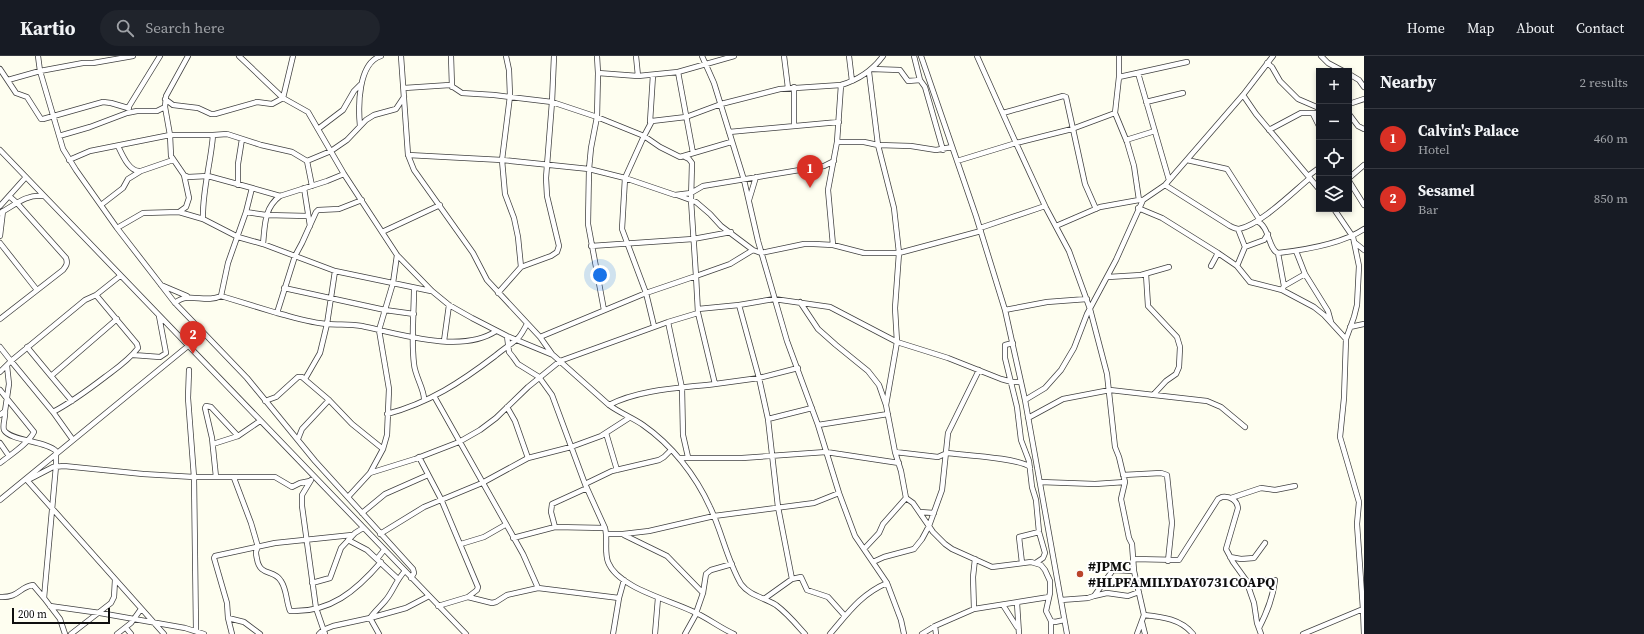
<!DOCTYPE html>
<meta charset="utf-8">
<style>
:root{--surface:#171b24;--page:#20242c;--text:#f1f3f6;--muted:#9ea1a6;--line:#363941;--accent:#d93025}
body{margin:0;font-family:"Source Serif 4",serif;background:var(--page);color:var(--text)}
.controls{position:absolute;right:12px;top:12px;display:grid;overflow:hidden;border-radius:0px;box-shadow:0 2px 6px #0003}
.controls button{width:36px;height:36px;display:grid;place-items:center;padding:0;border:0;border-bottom:1px solid var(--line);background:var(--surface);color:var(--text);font:20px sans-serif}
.scale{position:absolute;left:12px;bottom:10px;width:98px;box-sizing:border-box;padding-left:4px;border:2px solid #0e0e0e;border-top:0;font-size:11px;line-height:14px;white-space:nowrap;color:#0e0e0e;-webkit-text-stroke:3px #fff;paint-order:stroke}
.you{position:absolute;left:600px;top:219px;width:14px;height:14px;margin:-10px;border:3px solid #fff;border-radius:50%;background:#1a73e8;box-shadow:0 0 0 6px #1a73e833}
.badge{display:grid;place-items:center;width:26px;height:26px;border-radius:50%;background:var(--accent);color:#fff;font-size:13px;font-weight:700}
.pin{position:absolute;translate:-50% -33px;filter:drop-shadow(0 1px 2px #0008)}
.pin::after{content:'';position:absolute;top:21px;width:14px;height:12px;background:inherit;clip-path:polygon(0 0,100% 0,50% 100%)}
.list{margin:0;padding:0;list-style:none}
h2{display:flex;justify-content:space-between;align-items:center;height:52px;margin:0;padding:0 16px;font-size:17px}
h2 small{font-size:13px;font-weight:400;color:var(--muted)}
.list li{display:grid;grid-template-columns:26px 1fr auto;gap:12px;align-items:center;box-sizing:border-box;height:60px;padding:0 16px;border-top:1px solid var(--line)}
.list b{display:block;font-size:15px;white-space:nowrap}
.list p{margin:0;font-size:13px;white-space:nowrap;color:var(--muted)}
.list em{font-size:13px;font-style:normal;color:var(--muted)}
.icon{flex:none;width:22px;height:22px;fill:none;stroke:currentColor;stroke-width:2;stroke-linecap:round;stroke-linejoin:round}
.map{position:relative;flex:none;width:1364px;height:578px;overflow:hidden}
header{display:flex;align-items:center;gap:24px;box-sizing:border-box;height:56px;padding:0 20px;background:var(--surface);border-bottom:1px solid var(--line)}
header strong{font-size:19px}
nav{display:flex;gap:22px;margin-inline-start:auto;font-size:14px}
.search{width:280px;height:36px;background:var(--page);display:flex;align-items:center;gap:10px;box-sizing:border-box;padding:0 14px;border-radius:22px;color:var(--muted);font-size:15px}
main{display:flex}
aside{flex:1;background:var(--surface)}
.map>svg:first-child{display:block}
</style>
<header>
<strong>Kartio</strong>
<div class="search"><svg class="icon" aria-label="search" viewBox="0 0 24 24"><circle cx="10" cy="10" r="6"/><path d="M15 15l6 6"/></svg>Search here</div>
<nav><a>Home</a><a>Map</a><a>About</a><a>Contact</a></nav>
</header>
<main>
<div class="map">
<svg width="1364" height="578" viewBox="0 0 1364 578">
<rect width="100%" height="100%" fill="#fefef0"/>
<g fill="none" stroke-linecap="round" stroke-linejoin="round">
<g stroke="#414141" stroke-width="6">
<path id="minor" d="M38 0 40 15 63 93 76 114 117 172 175 247 247 322 315 405 413 513 414 517 411 522
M239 0 283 42 308 56 344 118 397 199 432 235 449 249 472 262 507 280 553 299 609 349C620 357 633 362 643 369 672 389 696 420 710 451 722 476 727 504 741 528 750 540 763 541 776 549 787 557 796 568 805 578
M401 0 408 99 414 114 473 197 487 224 540 281 552 298
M451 0 452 31
M506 0 509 14 510 40 502 104 505 138 514 162 518 181 521 211
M597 0 598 17
M636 0 638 20
M702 0 714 27 744 124 758 185 787 285 818 369 839 437 855 480 887 527 901 564 904 578
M784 0 788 32
M849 0 852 25
M914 0 920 24 925 31 943 94
M921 0 976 160 1005 254 1025 344 1067 578
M1119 0V21L1115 57 1127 86 1134 110 1139 144H1143
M1321 0 1328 7 1343 15
M1267 7 1272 11 1280 25 1298 43 1319 52
M0 13 16 37 27 41 41 63H43L103 46 111 47 128 52
M872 13 900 14 908 25 920 24
M869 16 878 89 894 152 899 197 895 252 897 286 886 349
M1138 17 1169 124
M1349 18 1359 24 1364 31
M1119 21 1187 6
M8 24 40 15 83 7H93L133 0
M794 31V69
M404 32 450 29 462 37 494 39 552 46 597 61 598 17 638 20 678 16
M1243 39 1256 58 1319 133
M165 43 173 49 198 52 211 58H215L257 46 272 48 283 42 293 0
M1146 46 1183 37
M1349 48 1364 43
M129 52H128L160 0
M1003 57 1063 40 1066 41 1085 128 1096 153
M1115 57 1072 73 1016 87 1046 152 1069 195 1090 253 1107 318 1115 391 1119 401 1125 426 1121 443 1129 482 1132 488 1134 515 1144 559 1137 578
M1313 58 1319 70
M1349 58 1358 70 1364 73
M650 66 653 19
M360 70C358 50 358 7 381 0
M318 73 343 54 354 35 360 29
M1269 74 1301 57H1319
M729 76 839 66
M59 80 90 71 127 57 137 55H157L165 51
M1126 84 1155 75
M837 86H864L878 89 911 90 936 94 952 91
M118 90C122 98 129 116 140 115
M0 94 466 578
M693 97 678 16 734 0
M408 99 502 104 589 113 591 92 597 61 644 80 652 65 686 61 721 48 780 33 841 29C858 24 872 15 883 0
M69 104 90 95 170 79 165 51 166 40 188 0
M1187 104 1227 113 1259 163
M307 105 312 130
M957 105 1016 87 977 0
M184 119 188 121 208 120 252 132
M1308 120 1319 112
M1349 122 1364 109
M1349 125 1364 149
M238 129V108L242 83
M1165 129 1230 170C1232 171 1236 173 1239 173 1260 169 1293 136 1310 122
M304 132 310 170
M677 139 696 146 710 158 721 170 753 194 761 197 804 188H814L833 189 864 197H899L981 175
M362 144 339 153 318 154 316 156 302 187 295 200 277 257C293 261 311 267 328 268 339 269 350 268 362 270 399 278 462 298 496 275
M749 144 756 121
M101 149 123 132 128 123 141 115 173 104
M0 150 26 121
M1138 152 1162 162 1218 197 1237 210 1250 226 1282 234 1314 251 1324 259 1346 283
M179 156 186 151 189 142 184 119 171 100 170 79H213L227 78 261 89 292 96 307 105 331 95 347 84 366 64 374 59 396 53 404 41
M246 156 266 159 308 160
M0 157C15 149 26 138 43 140
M203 163C202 135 211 107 213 79
M1257 165C1270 171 1268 193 1278 197L1284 230 1282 234
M1056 170 1100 151 1139 144
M117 172 143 157 179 156 203 163 238 181 263 188 335 215
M980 172 1045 150
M382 176 440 149
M0 180 3 155
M1354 186 1364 194
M0 187 37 234
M263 188C265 169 264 152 280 140
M833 189 828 134 837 86 841 29
M591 190 693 183 731 176
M1245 191 1264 184 1268 178
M1296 195 1305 218 1328 255 1331 266
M1278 197C1304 194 1342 188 1364 173
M1211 210 1218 197
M1237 210 1245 191 1238 173
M1146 218 1148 250 1177 281 1180 291 1179 311 1176 318 1166 325 1154 338
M1108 221 1141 219 1169 211
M161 229 187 240
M1284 230 1305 218
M284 232 385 254 414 258
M414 232C414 257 411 283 414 308 415 320 425 335 424 344
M498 237 521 211 551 200 557 196 559 190 547 140 546 122 552 46 554 0
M96 239 120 220
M221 240 277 257
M800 246 818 273 836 289 868 315 879 329 886 349 895 396 901 415 906 442 883 468 879 477 864 493
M175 247C189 235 205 248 221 240L228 207 246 156 252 132 280 140 327 125 344 118
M698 253 739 249
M604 254 588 168 589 113 625 122 675 139 691 137 703 130 824 110 834 105
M1005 254 1047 246 1087 243
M698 257 696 220 730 208 753 194
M0 263 63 214C66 210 68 208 66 202L17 147 9 140
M654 270 646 237 622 173 625 122 644 80 660 91 680 101 731 86
M1350 271 1364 268
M507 280 509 296 513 301 518 308 539 321 552 339 585 428 605 472C608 483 604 495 608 506 618 532 670 544 694 556 708 562 720 572 734 578
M540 281 646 237 696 220 691 144 692 107 689 103 685 101
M444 285 449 249
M1013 287 1005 289V302L1017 351 1021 384 1029 405 1032 431 1036 444 1039 476 1045 497 1043 502 1037 506
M0 291 11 305 85 244 96 239 137 288 138 292C129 304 117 312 105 321 88 334 72 346 53 356
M27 291 51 320 117 263
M133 299 160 301 166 297 159 260
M189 314 188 342 194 421 196 574
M0 316 11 305 53 356 73 384
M51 320 72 345
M305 323 320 297 327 268 335 215 431 235
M715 328 759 322 798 312
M0 334 34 376C28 388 10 399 0 407
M434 340 523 498 538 532 507 539 496 546 492 547 468 541
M1025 344 1045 332 1061 314 1074 292 1087 258 1116 204 1143 144 1165 129 1243 39 1273 0
M265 345 276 341 298 321H302L329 344 352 368 383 393
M609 349C640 333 681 332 715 328L698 257 668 266
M507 351 515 365 528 402
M5 355C6 361 2 369 4 374 10 385 47 385 56 395V410L44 542 60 563 65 578
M387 358C429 347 461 326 495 300 502 294 510 289 517 283 521 280 524 273 527 268
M0 359 5 355 9 328 7 310
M1028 362 1063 343 1110 334 1207 345 1221 351 1245 371
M768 363 812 352
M818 369 888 358
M606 377 617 414
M298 383 302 373 329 344
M0 387 9 400
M213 388 238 380 260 365
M895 396 938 401 947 397C963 399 1020 402 1030 411
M419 401 441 443 478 531 477 534 468 541 438 550
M679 402H742L826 396 899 407
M370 417 415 403 459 386 480 374 496 362 528 331 560 305 668 266 682 332 683 379 688 401
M1123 419 1161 417 1167 419 1172 467 1168 505
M216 421 212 382 205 352 206 350 211 351 238 380
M234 422 251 467 258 491C255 496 256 498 257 503 260 521 274 513 281 525 287 534 286 545 290 555 330 557 356 535 381 506
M26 423 164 578
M28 424 53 411 64 410 143 418 194 421H275L292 431 300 427 310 425
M311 424 302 439V450L316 552 325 578
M1040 426 1095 428 1125 426
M585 428 612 415 659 404 664 401 671 394
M348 441 370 417 383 393 387 379 389 333 379 274 393 227 397 199
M906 442 913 447 933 476 945 488 952 493 992 511 1031 506 1041 509 1045 514 1050 525V537L1046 555 1051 565 1055 566 1064 564
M1231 442 1261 432 1275 434 1295 430
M0 444 188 290
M920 456 934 457
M362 457 385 438 428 419
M555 471 551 456 552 448 587 432
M380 478 424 451 482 427 528 402 571 391 601 380 629 362
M606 478H623L649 475 714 460 814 447 839 437
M624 479 667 500 703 537
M513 482 555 471 605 472
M348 484 367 494 398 523
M461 488 484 481 505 469
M1230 501 1241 503 1254 502 1265 487
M377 503 384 494
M1134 503 1179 504 1218 443 1222 441C1230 440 1237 444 1238 452L1226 493 1233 506 1246 524 1254 547 1257 567 1261 578
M873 506 884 501 914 493 922 483 929 470 942 434 948 377 979 314
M1022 507 1019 481 1039 476
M792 523 778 451 768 363 759 322 739 249 774 243 830 251 897 286 948 302 1001 323 1012 326H1021
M1247 526 1275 524C1273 542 1267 556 1259 572
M312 527 330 522 341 492 355 477 363 472
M538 532 619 542
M1094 540 1107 537 1128 540 1139 536
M0 541C19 542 19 531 33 529L44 542
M764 543 792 523 801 521 807 534 828 541 845 560
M1061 544 1088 542 1094 540 1113 514 1134 515
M1017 547 1019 578
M1003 549 1017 571
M50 550 100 557 185 572 204 578
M974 553 973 521 975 503
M1363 553 1364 578
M1144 559C1163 561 1181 563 1193 578
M228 562 244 566 260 578
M370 562C375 555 380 551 385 545 393 536 396 524 405 515
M370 562 379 578
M1051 565V578
M1142 566 1145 578
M935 570 936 578
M126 572 131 578
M71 578 111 547 114 541 115 524
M117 578 131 567 141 553
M232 578 228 562 227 547 214 502 215 500 275 487 352 479
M319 578 323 574 333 570 370 562 406 552 429 540
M613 578 619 542 624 524
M655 578 658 542
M685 578 695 560 703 537 706 518 711 514 732 508
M830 578C848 557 861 538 887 527
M922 578 935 570 974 553 1049 541
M1303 578 1363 553 1357 468 1359 446 1340 381 1344 342 1346 283 1354 261 1357 249 1359 210 1353 181 1334 153"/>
</g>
<use href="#minor" stroke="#fff" stroke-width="4.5"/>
</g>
<circle fill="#ba442a" stroke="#fff" stroke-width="1.5" cx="1080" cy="518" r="4"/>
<g text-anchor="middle" stroke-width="4" stroke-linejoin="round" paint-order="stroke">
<g font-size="14" font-weight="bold" fill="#0e0e0e" stroke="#fff" text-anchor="start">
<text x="1088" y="515">#JPMC<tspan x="1088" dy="16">#HLPFAMILYDAY0731COAPQ</tspan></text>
</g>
</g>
</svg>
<div class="controls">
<button>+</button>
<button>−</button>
<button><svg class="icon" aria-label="locate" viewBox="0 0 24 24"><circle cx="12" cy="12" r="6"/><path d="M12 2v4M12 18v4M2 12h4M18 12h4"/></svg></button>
<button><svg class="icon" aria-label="layers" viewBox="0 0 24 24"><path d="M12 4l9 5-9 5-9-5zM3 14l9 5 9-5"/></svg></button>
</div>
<div class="scale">200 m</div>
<div class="you"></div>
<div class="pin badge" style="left:810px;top:132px">1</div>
<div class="pin badge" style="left:193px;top:298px">2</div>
</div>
<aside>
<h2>Nearby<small>2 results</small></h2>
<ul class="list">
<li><span class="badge">1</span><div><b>Calvin's Palace</b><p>Hotel</p></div><em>460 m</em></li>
<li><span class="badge">2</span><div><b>Sesamel</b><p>Bar</p></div><em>850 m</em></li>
</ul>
</aside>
</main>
